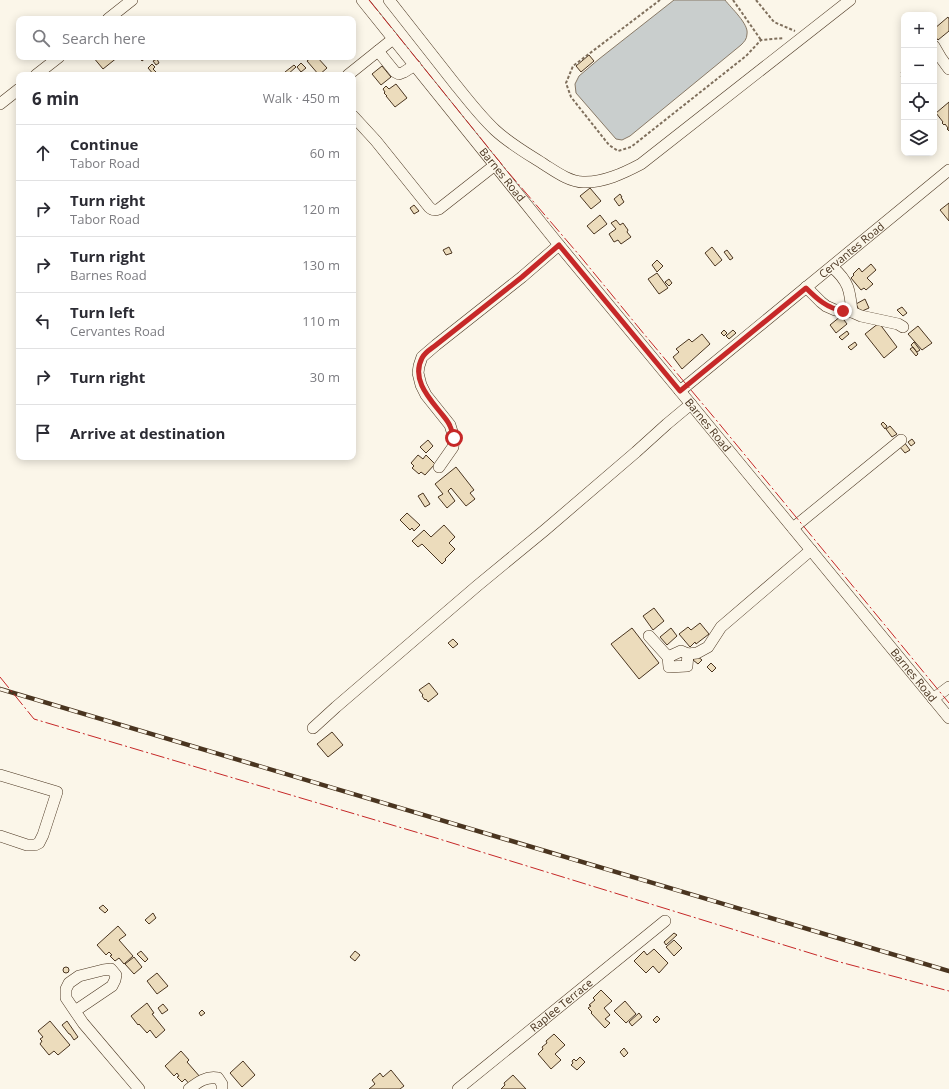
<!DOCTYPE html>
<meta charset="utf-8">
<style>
:root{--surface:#fff;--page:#f7f7f7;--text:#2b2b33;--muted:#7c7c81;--line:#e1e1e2}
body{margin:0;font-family:"Open Sans",sans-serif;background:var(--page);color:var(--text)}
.controls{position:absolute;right:12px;top:12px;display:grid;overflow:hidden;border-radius:8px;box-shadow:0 2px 10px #0003}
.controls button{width:36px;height:36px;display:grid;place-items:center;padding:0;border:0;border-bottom:1px solid var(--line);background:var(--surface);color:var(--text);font:20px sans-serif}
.stop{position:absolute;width:12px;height:12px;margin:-9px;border:3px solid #c62828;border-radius:50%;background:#fff}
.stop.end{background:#c62828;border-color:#fff;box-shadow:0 1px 4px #0008}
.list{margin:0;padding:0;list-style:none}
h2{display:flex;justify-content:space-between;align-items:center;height:52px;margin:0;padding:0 16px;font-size:17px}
h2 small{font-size:13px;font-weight:400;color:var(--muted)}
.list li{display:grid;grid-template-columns:26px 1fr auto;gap:12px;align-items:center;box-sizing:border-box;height:56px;padding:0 16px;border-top:1px solid var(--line)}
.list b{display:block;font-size:15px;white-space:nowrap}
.list p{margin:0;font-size:13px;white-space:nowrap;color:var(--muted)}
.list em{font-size:13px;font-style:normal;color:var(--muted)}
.icon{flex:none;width:22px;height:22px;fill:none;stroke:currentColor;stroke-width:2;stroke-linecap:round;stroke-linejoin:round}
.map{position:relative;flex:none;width:949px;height:1089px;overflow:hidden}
.search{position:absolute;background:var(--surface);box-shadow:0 2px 10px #0003;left:16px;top:16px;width:340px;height:44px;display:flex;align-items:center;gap:10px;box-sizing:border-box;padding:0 14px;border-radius:8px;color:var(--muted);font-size:15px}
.panel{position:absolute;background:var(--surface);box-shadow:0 2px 10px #0003;left:16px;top:72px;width:340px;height:388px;border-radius:8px}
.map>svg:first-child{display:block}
</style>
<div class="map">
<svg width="949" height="1089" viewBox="0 0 949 1089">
<rect width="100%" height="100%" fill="#fbf6e9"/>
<path fill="#c9cecd" stroke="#887966" d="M674 0H725C731 8 749 24 747 34 747 39 744 42 741 45L630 136 622 140 616 139 576 93 575 84 579 76 599 59Z"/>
<path fill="#ecdcbc" stroke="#4a3520" d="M948 17 949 19V31L938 40 934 35V29Z
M589 55 594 61 581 72 576 66Z
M93 57H118L103 69Z
M139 57H147L142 61Z
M312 57H317L327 68 319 75 307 61Z
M157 59 159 63 156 65 153 61Z
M301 63 306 68 301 72 297 67Z
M152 64 155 67 153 69 157 73 155 75H154L148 68Z
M294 65 296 67 287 75 285 72Z
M382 66 391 77 381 85 372 74Z
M904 69V80L901 76 903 75 901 72Z
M396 84 407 98 395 107 386 96H387L384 93 385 92 383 89 386 86 389 89Z
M949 102V131L947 129 948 128 945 124 944 125 942 123 943 122 936 113Z
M590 188 601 201 591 209 580 196Z
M620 194 622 197H621L624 202 619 206 614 199Z
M949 203V221L940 210Z
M414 205 419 211 414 214 410 208Z
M600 215 607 224 594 234 587 226Z
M616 220 620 225 623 223 628 230 627 232 631 237 621 244 618 240 614 242 609 234 616 229 611 223Z
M449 247 452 253 446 255 443 250Z
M712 247 722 260 715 266 705 253Z
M727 250 733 258 730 260 724 252Z
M657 260 663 266 657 272 652 265Z
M871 264 876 270 867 278 873 284 866 290 864 288 861 290 851 278 854 275 853 274 859 268 862 272Z
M657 273 668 288 659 294 648 279Z
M669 279 672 283 669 286 665 282Z
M865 299 869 308 860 312 856 304Z
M902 307 907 313 903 316 897 310Z
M841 316 847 324 836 333 830 325Z
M879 323 897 347 884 358 865 334Z
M918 326 932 343 922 350 908 334Z
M724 330 727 333 724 336 721 333Z
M733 330 736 333 729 339 726 336Z
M847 331 849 334 842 340 839 337Z
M702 334 710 344 682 369 673 357 679 352 676 349 689 339 692 342Z
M855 342 857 345 851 350 848 347Z
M914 342 920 350 917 352 911 345Z
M913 347 918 354 916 356 910 349Z
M883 422 887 426 885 429 881 424Z
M890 426 897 434 892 437 886 429Z
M912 439 915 443 911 446 908 442Z
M428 440 433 446 426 453 420 447Z
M904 442 910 450 905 453 899 446Z
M418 455 423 459 426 455 435 464 425 475 421 472 419 474 412 468 414 466 411 463Z
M456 467 474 490 470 493 475 499 466 506 451 488 448 491 455 501 447 508 438 497 443 494 435 484Z
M423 493 430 504 425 507 418 496Z
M407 513 420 525 414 531 412 528 410 530 400 520Z
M444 525 455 537 449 543 455 549 445 559 446 560 442 564 422 544 418 547 412 541 424 530 431 537Z
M654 608 664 621 653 630 643 616Z
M700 623 709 634 696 644 695 642 690 647 679 634 688 627 691 630Z
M632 628 659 663 639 679 611 644Z
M671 628 677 636 667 645 660 637Z
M453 639 458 644 453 648 448 643Z
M697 656 702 660 698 664 693 660Z
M711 663 716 668 712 672 707 667Z
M429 683 438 694 428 702 426 699 425 700 422 696 423 695 419 690Z
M332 732 343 745 328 757 317 744Z
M103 905 108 910 105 913 99 908Z
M153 913 156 918 149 924 145 920Z
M118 926 126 935 119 940 133 956 124 964 119 958 115 961 110 956 112 955 109 952 106 955 97 945Z
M674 933 677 935 666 945 664 942Z
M674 940 682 948 674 956 666 947Z
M654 949 668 963 659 973 653 966 646 973 634 961 644 951 647 955Z
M141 951 148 959 145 962 137 954Z
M355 951 360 955 355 961 350 957Z
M134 957 142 967 134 974 125 964Z
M63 970a3 3 0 1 1 6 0a3 3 0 1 1-6 0Z
M157 973 168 986 157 994 147 981Z
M601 990 612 1001 604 1008 610 1015 605 1019 610 1023 605 1028 591 1013 592 1012 588 1008 591 1006 589 1005 595 1000 593 998Z
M625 1001 636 1014 626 1023 614 1011Z
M147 1003 154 1013 152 1014 165 1030 156 1038 150 1030 147 1033 139 1024 138 1025 131 1016Z
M163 1004 168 1010 162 1014 158 1008Z
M202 1010 205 1013 201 1016 199 1013Z
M639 1013 642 1017 632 1026 629 1022Z
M657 1016 660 1019 656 1023 653 1020Z
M50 1021 70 1045 58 1055 54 1051 49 1055 40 1044 42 1041 40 1039 43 1037 38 1031Z
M67 1021 78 1037 74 1040 70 1034H69L62 1025Z
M554 1034 565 1045 555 1054 561 1060 551 1069 538 1054 543 1049 542 1047 547 1043 546 1041Z
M624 1048 628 1053 624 1057 620 1052Z
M181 1051 189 1060 187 1062 201 1078 191 1086 185 1079 182 1082 177 1077 179 1076 177 1073 174 1076 165 1066Z
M580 1057 585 1062 577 1070 571 1065 573 1063 572 1061 574 1059 576 1061Z
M243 1061 255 1075 242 1087 230 1073Z
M391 1070 404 1086 400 1089H369L375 1084 372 1080 380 1073 383 1077Z
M513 1075 526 1089H501L505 1085 504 1083Z"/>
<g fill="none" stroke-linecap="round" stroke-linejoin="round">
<g stroke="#4a3520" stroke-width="12">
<g id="minor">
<path id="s1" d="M362 0 559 245 680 391 949 718"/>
<path d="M389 0C411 28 433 56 455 84 468 100 480 116 495 130 510 144 528 154 545 165 556 172 570 182 583 182 603 183 624 173 641 164L850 0"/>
<path d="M108 19 132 0"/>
<path d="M934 46 941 58 949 69"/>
<path d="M378 51 395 72 399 74 404 72 415 65"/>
<path d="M36 75 59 57"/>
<path d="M348 75 393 39"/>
<path d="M0 104 19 89"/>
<path d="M353 116 376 141 429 207C432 210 434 211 439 209L495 165"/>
<path d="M832 267C849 281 850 291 852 312"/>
<path d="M806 287 821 302 826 306 835 310 852 312 861 316 898 324 903 327"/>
<path id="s2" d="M680 391 949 170"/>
<path d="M439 467 453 447 454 438 450 425 426 395 421 385 418 373 419 366 422 357 436 345 522 277 559 245"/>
<path d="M793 528 901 440"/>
<path d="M649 636 668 657 681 651 688 654 697 653 708 647 721 627 811 550"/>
<path d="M668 657 669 667 687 666 688 654"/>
<path d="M933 699 949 687"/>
<path d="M313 728 336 707 477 586 545 530 636 452 667 424 691 404"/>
<path d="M0 775 57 792 43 835 39 843 35 845H27L0 836"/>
<path d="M75 1011 112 986 115 980 116 975 111 969 103 970 79 976 69 983 66 989V998L83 1023 139 1089"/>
<path d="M189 1089C198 1082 206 1076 218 1078L222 1084V1089"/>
<path id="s3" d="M458 1089 665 921"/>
</g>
</g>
<path stroke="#7f6f5c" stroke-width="2" stroke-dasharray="3 2" stroke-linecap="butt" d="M660 0 573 66 566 83 571 97 609 145 618 151 631 147 746 56 761 40 784 38
M733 0 761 40
M756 0 774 22 795 31"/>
<use href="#minor" stroke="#fbf6e9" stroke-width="11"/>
<g stroke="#4a3520" stroke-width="4.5">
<path id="rail" d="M0 689 949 971"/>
</g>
<use href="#rail" stroke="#fbf6e9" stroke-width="3" stroke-dasharray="9" stroke-linecap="butt"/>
<path stroke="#c62828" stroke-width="1" stroke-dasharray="14 3 2 3" stroke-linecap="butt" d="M369 0 508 172 580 256 644 334 717 421 949 703
M0 677 34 719 436 838 836 961 949 991"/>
</g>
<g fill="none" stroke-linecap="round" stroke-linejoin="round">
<path stroke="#c62828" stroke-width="5" d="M454 438C452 434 452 430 450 426 448 421 444 417 441 413 429 398 411 379 422 358 425 352 431 349 436 345L522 277 559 245 680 391 806 288C817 299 827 308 843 311"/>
</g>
<g text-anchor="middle" stroke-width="3" stroke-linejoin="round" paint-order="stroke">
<g font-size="11" fill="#4a3520" stroke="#fbf6e9">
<text dy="4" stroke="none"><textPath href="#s1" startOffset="224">Barnes Road</textPath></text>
<text dy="4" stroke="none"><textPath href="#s2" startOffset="222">Cervantes Road</textPath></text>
<text dy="4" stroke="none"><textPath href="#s1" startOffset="548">Barnes Road</textPath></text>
<text dy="4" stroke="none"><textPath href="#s1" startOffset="872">Barnes Road</textPath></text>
<text dy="4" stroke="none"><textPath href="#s3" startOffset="133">Raplee Terrace</textPath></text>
</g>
</g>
</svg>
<div class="controls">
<button>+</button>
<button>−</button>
<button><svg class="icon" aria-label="locate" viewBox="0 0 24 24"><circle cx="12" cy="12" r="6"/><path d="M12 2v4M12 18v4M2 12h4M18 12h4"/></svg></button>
<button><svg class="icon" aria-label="layers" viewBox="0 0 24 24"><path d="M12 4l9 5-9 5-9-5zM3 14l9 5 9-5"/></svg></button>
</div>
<div class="stop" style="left:454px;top:438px"></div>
<div class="stop end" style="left:843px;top:311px"></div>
<div class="search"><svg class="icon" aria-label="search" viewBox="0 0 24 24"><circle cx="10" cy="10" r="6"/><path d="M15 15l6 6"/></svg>Search here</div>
<section class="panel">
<h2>6 min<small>Walk · 450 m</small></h2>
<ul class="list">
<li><svg class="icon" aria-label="ahead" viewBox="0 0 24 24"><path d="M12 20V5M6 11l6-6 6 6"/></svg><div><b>Continue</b><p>Tabor Road</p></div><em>60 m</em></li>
<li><svg class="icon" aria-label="right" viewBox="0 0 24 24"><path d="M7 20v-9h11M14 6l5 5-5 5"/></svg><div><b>Turn right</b><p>Tabor Road</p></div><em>120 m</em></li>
<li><svg class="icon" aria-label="right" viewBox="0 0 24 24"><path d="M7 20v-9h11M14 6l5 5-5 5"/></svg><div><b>Turn right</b><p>Barnes Road</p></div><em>130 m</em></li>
<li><svg class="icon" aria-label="left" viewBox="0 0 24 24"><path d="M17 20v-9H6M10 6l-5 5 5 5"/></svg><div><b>Turn left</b><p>Cervantes Road</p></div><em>110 m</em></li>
<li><svg class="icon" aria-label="right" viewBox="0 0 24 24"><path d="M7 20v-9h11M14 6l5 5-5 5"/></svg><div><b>Turn right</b></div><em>30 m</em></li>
<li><svg class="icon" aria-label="arrive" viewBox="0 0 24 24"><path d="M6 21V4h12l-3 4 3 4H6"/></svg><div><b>Arrive at destination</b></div></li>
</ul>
</section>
</div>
